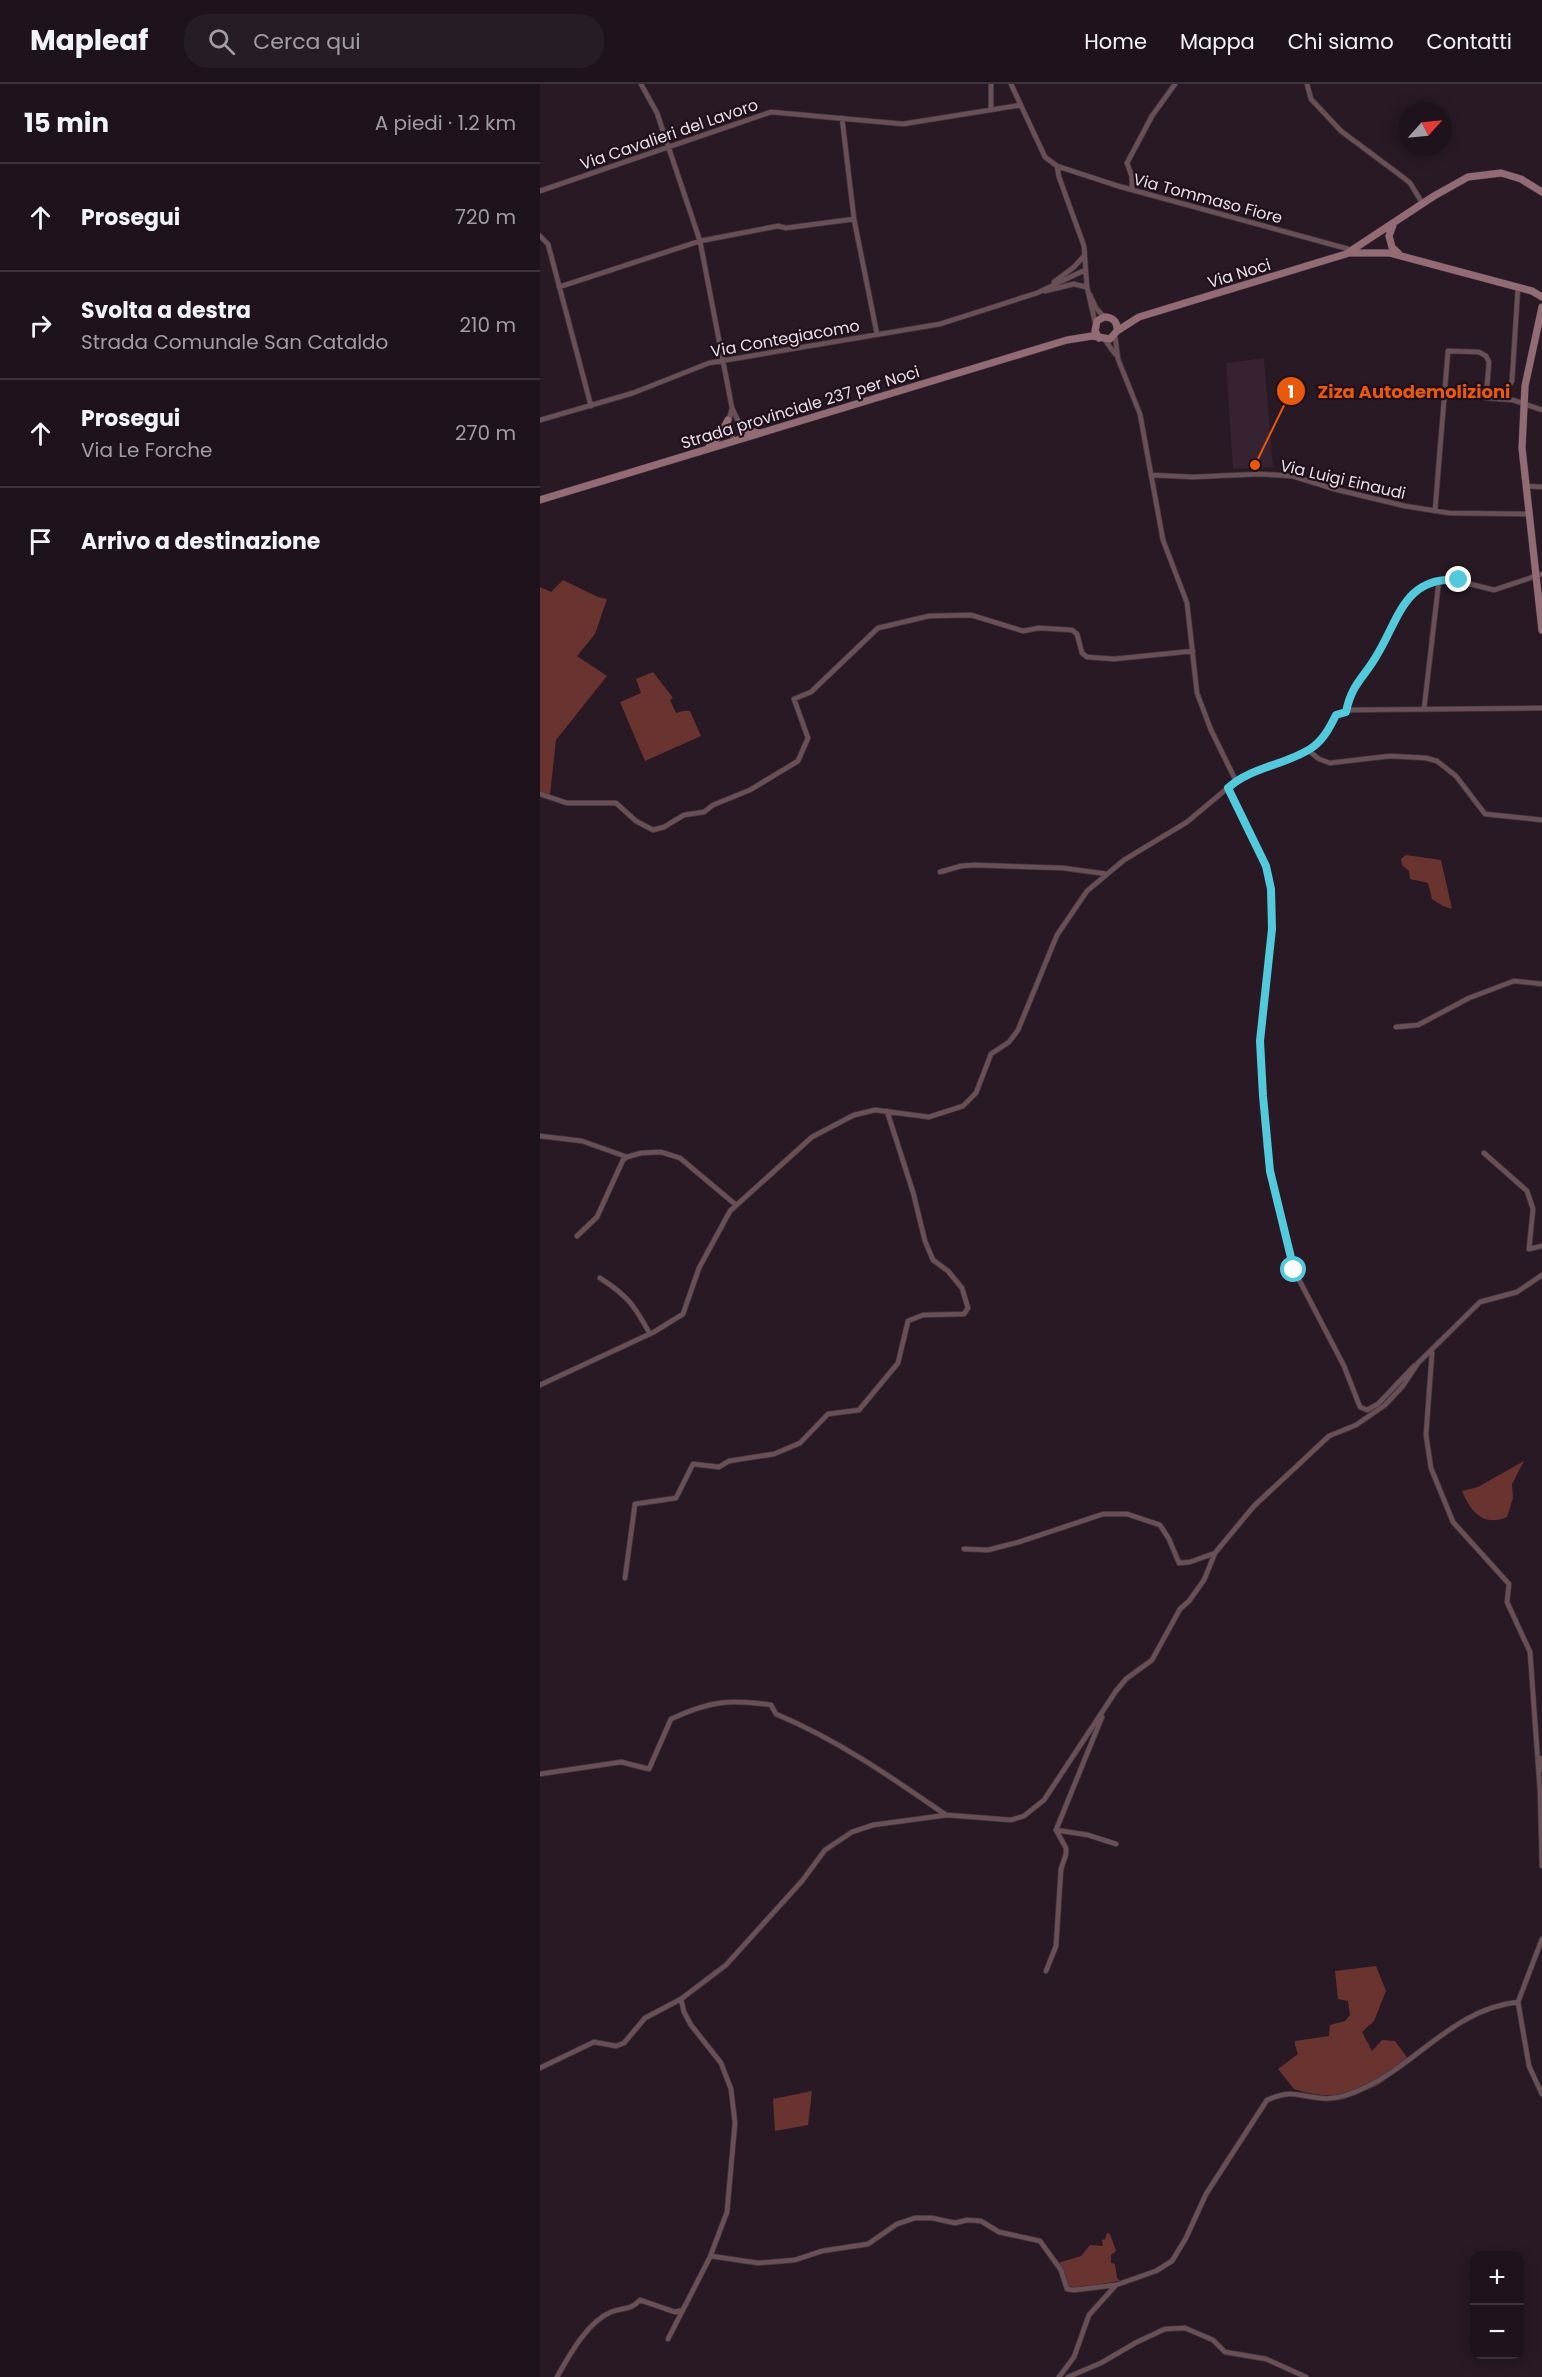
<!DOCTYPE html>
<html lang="it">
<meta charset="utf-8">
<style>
:root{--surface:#1e131c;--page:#261c25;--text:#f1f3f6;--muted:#a19ea3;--line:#3c323b}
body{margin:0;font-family:Poppins,sans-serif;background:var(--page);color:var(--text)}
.controls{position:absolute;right:18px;bottom:18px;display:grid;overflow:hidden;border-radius:12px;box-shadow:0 3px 15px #0003}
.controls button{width:54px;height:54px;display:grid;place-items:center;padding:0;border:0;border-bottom:2px solid var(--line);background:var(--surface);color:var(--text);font:30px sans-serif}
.compass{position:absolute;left:858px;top:18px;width:54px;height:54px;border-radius:50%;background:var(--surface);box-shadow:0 3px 15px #0003;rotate:63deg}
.stop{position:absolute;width:18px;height:18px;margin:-14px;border:4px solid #53cadc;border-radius:50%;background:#fff}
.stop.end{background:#53cadc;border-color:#fff;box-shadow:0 2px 6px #0008}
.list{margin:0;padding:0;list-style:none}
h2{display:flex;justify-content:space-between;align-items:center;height:78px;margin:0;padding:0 24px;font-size:26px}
h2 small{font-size:20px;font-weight:400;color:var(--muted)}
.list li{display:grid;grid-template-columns:39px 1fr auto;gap:18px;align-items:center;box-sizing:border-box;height:108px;padding:0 24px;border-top:2px solid var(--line)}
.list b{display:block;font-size:22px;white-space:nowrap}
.list p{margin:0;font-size:20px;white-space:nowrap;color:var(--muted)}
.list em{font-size:20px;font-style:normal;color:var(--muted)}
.icon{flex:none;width:33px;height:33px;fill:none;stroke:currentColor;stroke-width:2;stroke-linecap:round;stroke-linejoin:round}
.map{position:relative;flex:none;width:1002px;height:2293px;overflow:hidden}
header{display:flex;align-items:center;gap:36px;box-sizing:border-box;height:84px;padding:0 30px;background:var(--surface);border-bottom:2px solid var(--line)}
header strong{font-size:28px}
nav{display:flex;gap:33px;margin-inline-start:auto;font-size:21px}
.search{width:420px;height:54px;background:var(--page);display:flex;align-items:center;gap:15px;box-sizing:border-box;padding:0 21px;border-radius:24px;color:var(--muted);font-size:22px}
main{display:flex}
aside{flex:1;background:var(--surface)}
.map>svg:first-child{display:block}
</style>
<header>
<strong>Mapleaf</strong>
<div class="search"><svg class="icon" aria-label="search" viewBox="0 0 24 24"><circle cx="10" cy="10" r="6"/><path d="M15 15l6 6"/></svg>Cerca qui</div>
<nav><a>Home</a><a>Mappa</a><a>Chi siamo</a><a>Contatti</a></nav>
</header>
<main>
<aside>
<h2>15 min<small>A piedi · 1.2 km</small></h2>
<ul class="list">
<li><svg class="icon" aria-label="ahead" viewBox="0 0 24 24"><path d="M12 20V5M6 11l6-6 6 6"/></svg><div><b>Prosegui</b></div><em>720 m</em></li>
<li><svg class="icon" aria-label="right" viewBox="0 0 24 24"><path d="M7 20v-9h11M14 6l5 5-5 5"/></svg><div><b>Svolta a destra</b><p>Strada Comunale San Cataldo</p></div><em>210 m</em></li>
<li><svg class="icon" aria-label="ahead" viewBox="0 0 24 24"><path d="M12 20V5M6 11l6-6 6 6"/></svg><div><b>Prosegui</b><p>Via Le Forche</p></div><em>270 m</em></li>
<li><svg class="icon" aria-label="arrive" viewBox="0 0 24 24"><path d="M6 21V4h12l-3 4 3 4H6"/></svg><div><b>Arrivo a destinazione</b></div></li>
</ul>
</aside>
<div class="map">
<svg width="1002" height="2293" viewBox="0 0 1002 2293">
<rect width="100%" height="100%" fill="#281925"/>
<path fill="#362231" d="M724 274 733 383 693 385 686 279Z"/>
<path fill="#693430" d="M23 496 58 513 67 515 55 550 37 572 67 592 16 656 10 711 0 708V503L11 508Z
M113 588 133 614 130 616 136 629 143 627H150L161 652 105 677 80 618 101 609 96 595Z
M866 771 901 776 912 825 903 822 892 815 888 799 870 795 869 787 862 781 861 775Z
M984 1377 972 1400 973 1414 967 1433C943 1443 931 1428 922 1407L938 1403Z
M836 1882 846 1907 834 1937 822 1948 832 1967 842 1956 855 1957 869 1976C859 1984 848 1996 836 2002 810 2014 780 2014 754 2005L738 1985 758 1970 755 1961V1957L789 1952 790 1941 805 1937 810 1931 808 1917 798 1915 795 1887Z
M272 2007 268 2041 235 2047 233 2015Z
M567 2149 570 2150 576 2167 571 2171V2179L575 2180 577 2194 580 2197 529 2205 518 2179 541 2172 550 2161 563 2162 562 2156 565 2155Z"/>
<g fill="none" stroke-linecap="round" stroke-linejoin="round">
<g stroke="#433540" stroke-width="6">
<path id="street" d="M101 0 117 29 160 157 192 324 199 339 201 355
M451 0V26
M471 0 505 73 517 82 578 102 812 166
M767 0 771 15 801 47 864 94 870 99 883 120
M302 34 314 135 337 250
M517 82 519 93 544 162 547 203 555 238
M592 106V93L587 79 612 32 635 0
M0 107 231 28 363 40 481 21
M0 152 8 160 51 322
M514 198 534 183 543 173
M19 203 160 157 238 142 246 144 314 135
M505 207 534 200 546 203
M550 211 556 224 564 233
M575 252 578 275 600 330 623 456 647 519 657 609 671 646 696 697
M565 256 575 270
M957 314C960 306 968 305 972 297L978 203
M192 324 188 340 194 357
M0 336 93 309 169 279 400 240 497 209 545 186
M611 391 653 393 720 390 752 392 794 405 865 422 909 429 989 430
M986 402 1002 403
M895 427 908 267 939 268 946 272 949 278 946 314 973 316 1002 326
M884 625 899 496
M806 628 814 603 835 575 861 523 880 504 899 496 910 495 954 506 1002 490
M768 666 779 675 790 679 850 672 886 674 897 677 916 692 945 730 1002 736
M688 704 726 782 731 805 732 845 720 957 726 1060 730 1087 754 1186 804 1282 820 1323 827 1326 838 1320 874 1282
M0 710 27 719H76L96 737 113 746 124 743 144 731 164 728 173 721 210 706 258 677 268 654 254 615 271 608 338 544 389 532 431 531 483 547 499 544 532 546 537 550 542 569 547 573 574 575 653 567
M400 788 421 782 434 781 523 784 567 790
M856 943 878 941 929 914 974 897 1002 900
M0 1052 42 1057 87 1073 101 1069 121 1068 140 1074 196 1121
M944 1069 987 1107 993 1125 989 1165 1002 1162
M37 1152 57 1133 83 1076 87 1073
M60 1194C88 1212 94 1221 110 1250
M892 1269 886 1351 891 1384 913 1438 969 1500 967 1518 990 1568 1000 1707
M0 1301 114 1248 143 1230 159 1184 190 1127 272 1053 314 1031 335 1026 389 1033 423 1022 436 1009 451 970 469 958 478 946 517 851 547 807 584 776 647 738 696 697 771 665 786 650 796 631 809 626 1002 624
M424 1465 448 1466 479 1458 563 1430H587L620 1441 629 1455 639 1479 650 1478 675 1469
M85 1494 95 1420 136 1414 153 1380 179 1383 189 1377 234 1370 260 1359 288 1330 319 1326 358 1279 368 1237 383 1231 424 1230 428 1224 422 1204 408 1187 393 1176 385 1157 373 1108 347 1027
M1001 1686 1002 1674
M0 1690 81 1678 109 1685 131 1635C170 1617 189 1615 231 1621L236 1630C298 1656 351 1693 406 1731
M1000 1706 1002 1782
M516 1746 562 1633
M516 1746 548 1751 576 1760
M506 1887 516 1862 521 1785 526 1770V1764L516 1746
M978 1918 989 1982 1002 2010
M978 1918 1002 1855
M0 1984 54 1958 76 1962 84 1959 105 1934 141 1915 186 1881 262 1797 285 1766 312 1748 333 1741 407 1731 471 1736 484 1732 504 1716 576 1607 586 1595 612 1576 640 1525 649 1517 664 1496 675 1469 714 1422 789 1352 816 1341 845 1321 862 1303 878 1279 940 1218 977 1208 1002 1191
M171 2172 218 2179 255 2176 282 2167 328 2160 357 2140 375 2134H392L415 2139 427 2136 441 2137 459 2148 500 2157 521 2186 527 2205 534 2206 576 2201 616 2187 632 2177 646 2154 666 2110 727 2016C754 2005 755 2012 780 2014 796 2016 810 2011 824 2004 878 1979 914 1925 978 1918
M128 2255 170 2173 187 2128 195 2039 191 2005 181 1979 151 1941 144 1928 141 1915
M17 2293C29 2272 47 2238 71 2228 83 2223 90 2227 100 2216L135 2228 143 2226
M519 2293 534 2273 549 2231 576 2201
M528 2293 561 2279 597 2258 625 2245 645 2244 673 2256 685 2268 726 2275 766 2293"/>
</g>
<g stroke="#433540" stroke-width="8">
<path id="secondary" d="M853 141 849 152 852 163 859 170
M809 169H850L992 207 1002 213
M1002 223 985 302 982 364 1002 546
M577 247 599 233 806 170 894 112 928 93 961 89 981 95 1002 108
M199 339 208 347 219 349
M169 363 180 351 188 336
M0 416 527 256 552 252 570 255 577 247C578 238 573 233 564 233L557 237 555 247 559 254"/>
</g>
<use href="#street" stroke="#685056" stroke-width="4.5"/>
<use href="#secondary" stroke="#926b75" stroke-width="7"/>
</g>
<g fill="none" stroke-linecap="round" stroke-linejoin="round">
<path stroke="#53cadc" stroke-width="8" d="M754 1186 730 1087 723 1012 720 957 732 845 731 805 726 782 688 704C711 683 745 681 770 665 783 657 790 643 796 631L806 628C812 599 824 594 837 571 859 535 865 491 919 496"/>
</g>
<g text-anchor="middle" stroke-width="4.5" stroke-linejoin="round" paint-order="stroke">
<g font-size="16" fill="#e9dee6" stroke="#1f101b">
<text transform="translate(129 50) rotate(-19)" y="6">Via Cavalieri del Lavoro</text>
<text transform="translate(668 114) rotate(15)" y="6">Via Tommaso Fiore</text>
<text transform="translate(699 189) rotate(-17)" y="6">Via Noci</text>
<text transform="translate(245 254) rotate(-10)" y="6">Via Contegiacomo</text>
<text transform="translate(260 323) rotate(-17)" y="6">Strada provinciale 237 per Noci</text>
<text transform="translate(803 395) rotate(13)" y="6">Via Luigi Einaudi</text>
</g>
</g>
<path fill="none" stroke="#e8590c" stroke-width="2" d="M715 381L751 307"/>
<g fill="#e8590c" stroke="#1f101b" stroke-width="2">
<circle cx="715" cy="381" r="6"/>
<circle cx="751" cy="307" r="15"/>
</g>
<g font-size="18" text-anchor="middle" font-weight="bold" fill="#fff">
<text x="751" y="314">1</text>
</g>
<g font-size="18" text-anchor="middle" font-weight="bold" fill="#e8590c" stroke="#1f101b" stroke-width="4.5" stroke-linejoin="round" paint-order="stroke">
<text x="874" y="314">Ziza Autodemolizioni</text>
</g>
</svg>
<div class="controls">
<button>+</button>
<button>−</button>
</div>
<svg class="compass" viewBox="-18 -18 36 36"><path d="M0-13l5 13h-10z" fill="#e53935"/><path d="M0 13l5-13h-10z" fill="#a19ea3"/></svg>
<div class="stop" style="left:754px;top:1186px"></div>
<div class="stop end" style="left:919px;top:496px"></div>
</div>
</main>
